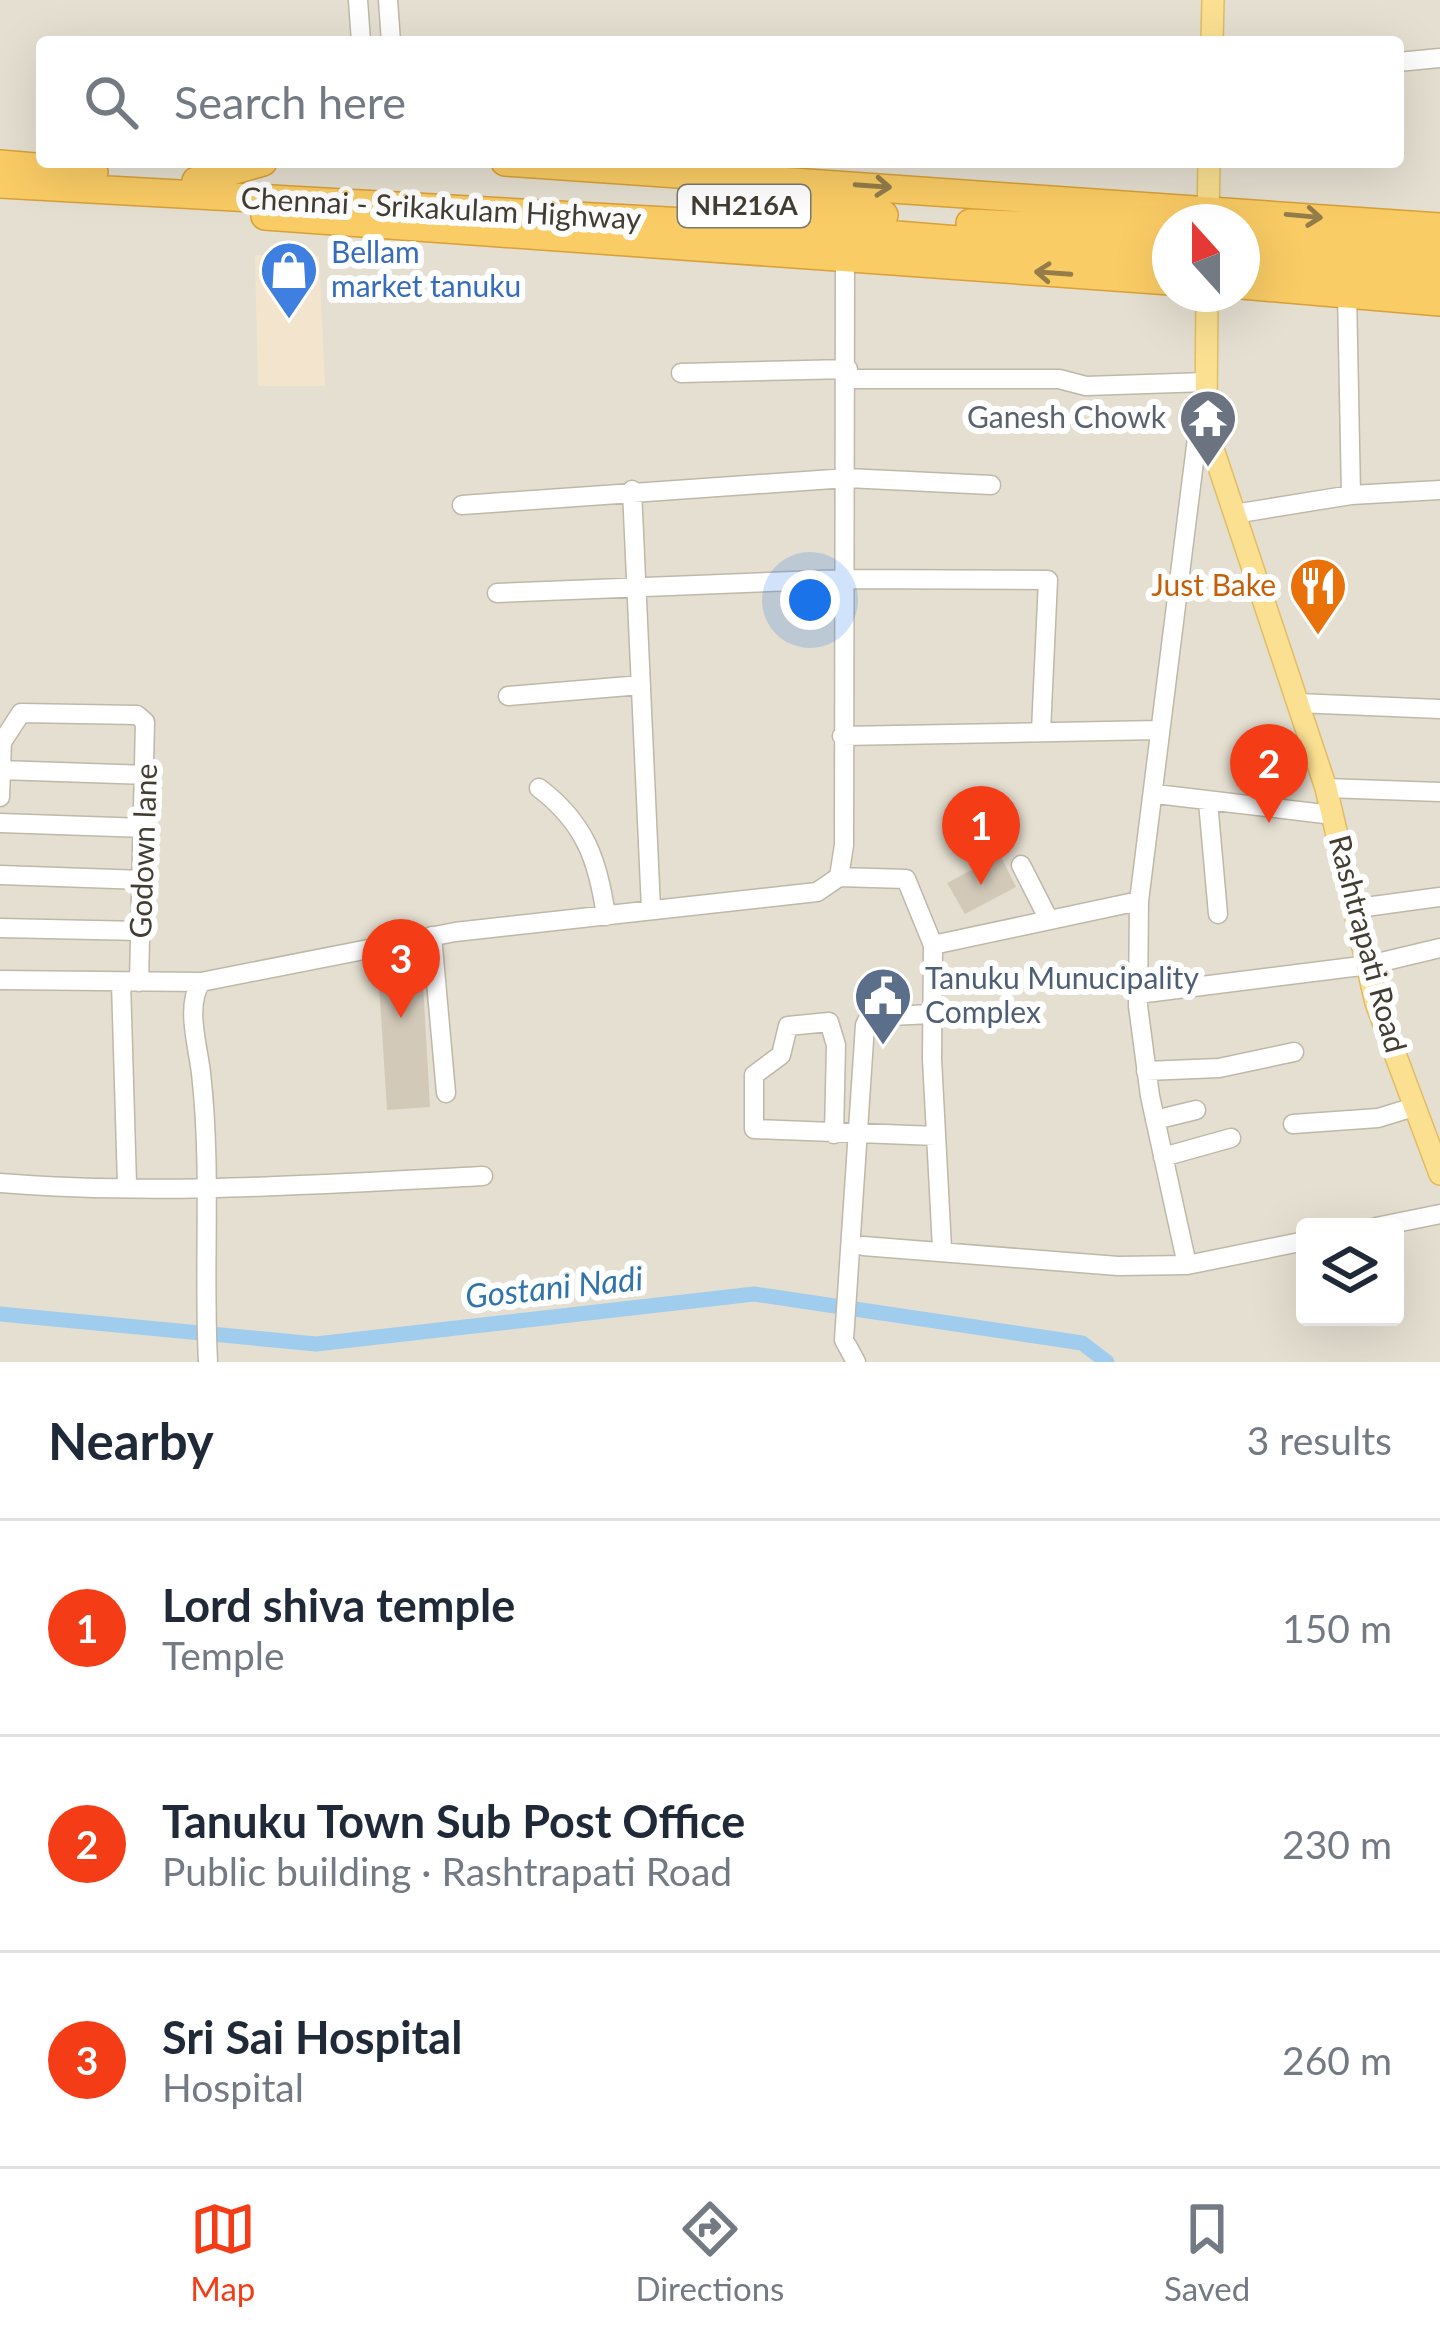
<!DOCTYPE html>
<meta charset="utf-8">
<style>
:root{--surface:#fff;--page:#f6f6f7;--text:#1f2937;--muted:#747a83;--line:#e0e1e3;--accent:#f43d17}
body{margin:0;font-family:Lato,sans-serif;background:var(--page);color:var(--text)}
.controls{position:absolute;right:36px;bottom:36px;display:grid;overflow:hidden;border-radius:12px;box-shadow:0 12px 48px #0002}
.controls button{width:108px;height:108px;display:grid;place-items:center;padding:0;border:0;border-bottom:3px solid var(--line);background:var(--surface);color:var(--text);font:60px sans-serif}
.compass{position:absolute;left:1152px;top:204px;width:108px;height:108px;border-radius:50%;background:var(--surface);box-shadow:0 12px 48px #0002;rotate:339deg}
.you{position:absolute;left:810px;top:600px;width:42px;height:42px;margin:-30px;border:9px solid #fff;border-radius:50%;background:#1a73e8;box-shadow:0 0 0 18px #1a73e833}
.badge{display:grid;place-items:center;width:78px;height:78px;border-radius:50%;background:var(--accent);color:#fff;font-size:39px;font-weight:700}
.pin{position:absolute;translate:-50% -99px;filter:drop-shadow(0 3px 6px #0008)}
.pin::after{content:'';position:absolute;top:63px;width:42px;height:36px;background:inherit;clip-path:polygon(0 0,100% 0,50% 100%)}
.list{margin:0;padding:0;list-style:none}
h2{display:flex;justify-content:space-between;align-items:center;height:156px;margin:0;padding:0 48px;font-size:51px}
h2 small{font-size:39px;font-weight:400;color:var(--muted)}
.list li{display:grid;grid-template-columns:78px 1fr auto;gap:36px;align-items:center;box-sizing:border-box;height:216px;padding:0 48px;border-top:3px solid var(--line)}
.list b{display:block;font-size:45px;white-space:nowrap}
.list p{margin:0;font-size:39px;white-space:nowrap;color:var(--muted)}
.list em{font-size:39px;font-style:normal;color:var(--muted)}
.icon{flex:none;width:66px;height:66px;fill:none;stroke:currentColor;stroke-width:2;stroke-linecap:round;stroke-linejoin:round}
.map{position:relative;flex:none;width:1440px;height:1362px;overflow:hidden}
.search{position:absolute;background:var(--surface);box-shadow:0 12px 48px #0002;left:36px;right:36px;top:36px;height:132px;display:flex;align-items:center;gap:30px;box-sizing:border-box;padding:0 42px;border-radius:12px;color:var(--muted);font-size:45px}
.sheet{height:804px;background:var(--surface)}
nav{display:flex;justify-content:space-around;align-items:center;box-sizing:border-box;height:168px;border-top:3px solid var(--line);background:var(--surface);font-size:33px;color:var(--muted)}
nav a{display:grid;justify-items:center;gap:6px}
nav .on{color:var(--accent)}
.map>svg:first-child{display:block}
</style>
<div class="map">
<svg width="1440" height="1362" viewBox="0 0 1440 1362">
<rect width="100%" height="100%" fill="#f1ede3"/>
<path fill="#e5dfd1" fill-rule="evenodd" d="M0 0H1440V1362H0ZM42 42H1398V162H42ZM1170 222H1242V294H1170ZM1305 1227H1395V1317H1305Z"/>
<path fill="#f3e4ce" d="M255 255 319 256 325 386H258Z"/>
<g fill="none" stroke-linecap="round" stroke-linejoin="round">
<path stroke="#a0ccee" stroke-width="15" d="M0 1314 316 1344 754 1294 1082 1343 1107 1362"/>
</g>
<path fill="#d2c9b9" d="M1000 855 1016 887 965 914 947 883Z
M379 984H423L430 1107 387 1110Z"/>
<g fill="none" stroke-linecap="round" stroke-linejoin="round">
<g stroke="#bfb8a9" stroke-width="21">
<path id="minor" d="M358 0 361 42
M388 0 391 42
M1398 62 1440 58
M1347 292 1351 495
M681 373 848 369
M847 379H1059L1086 386 1207 382
M632 490 651 909
M462 505 847 478 991 485
M1234 514 1351 495 1440 490
M497 593 842 579 1048 580 1041 731
M508 696 641 685
M1297 703 1440 709
M842 736 1159 730
M1 770 148 775
M539 788C585 823 598 860 606 916
M1326 788 1440 792
M1156 794 1333 815
M0 797 2 742 21 713 137 715 145 722 139 982
M1208 802 1218 914
M0 823 145 828
M1021 865 1049 920
M0 875 144 880
M839 877 906 879 933 945 932 1059 942 1248
M1358 908 1440 897
M0 928 141 931
M432 936 446 1093
M933 945 1139 901
M398 972 435 969
M0 980 201 982
M121 982 127 1185
M1138 994 1369 965 1440 948
M1146 1071 1219 1068 1294 1052
M1155 1120 1196 1110
M1293 1124 1378 1118 1414 1107
M834 1134 836 1045 829 1022 788 1026 781 1055 754 1075V1129L936 1136
M1163 1157 1231 1138
M0 1183C160 1196 321 1184 483 1176
M1376 1227 1440 1214
M863 1246 1118 1266 1187 1265 1305 1241
M1187 1265 1150 1096 1138 1006 1139 901 1199 422 1206 415
M208 1362C203 1265 212 1170 201 1073 198 1046 185 1006 201 982L455 932 817 892 839 877 844 845 845 260
M856 1362 844 1340 865 1025 869 1017 932 1014"/>
</g>
<g stroke="#e0bd63" stroke-width="24">
<path id="major" d="M1212 42 1213 0
M1208 221 1209 162
M1207 294 1206 415 1212 446 1326 788 1376 1003 1440 1174"/>
</g>
<g stroke="#d9a036" stroke-width="30">
<path id="highway" d="M505 162 1440 227
M0 164 94 172
M196 181 263 162
M0 184 847 231 1170 257
M785 208 884 215
M265 216 1170 281
M970 223 1170 231
M1242 237 1440 253
M1242 263 1440 278
M1242 285 1440 302"/>
</g>
<use href="#minor" stroke="#fff" stroke-width="18"/>
<use href="#major" stroke="#fbe092" stroke-width="21"/>
<use href="#highway" stroke="#facc65" stroke-width="27"/>
</g>
<defs><path id="oneway-shaft" d="M-6 0H5M1.5-3L5.5 0L1.5 3" fill="none" stroke-width="1.6" stroke-linecap="round" stroke-linejoin="round" transform="scale(3)"/></defs>
<g stroke="#957d4a">
<use href="#oneway-shaft" transform="translate(873 186) rotate(4)"/>
<use href="#oneway-shaft" transform="translate(1304 216) rotate(5)"/>
<use href="#oneway-shaft" transform="translate(1053 273) rotate(-176)"/>
</g>
<defs>
<g id="shop-pin" transform="scale(3)"><path d="M0 17L-7.5 6A9.5 9.5 0 1 1 7.5 6Z" fill="#3f7fe0" stroke="#fff"/><path d="M-5-2.5h2.3a2.7 3.5 0 0 1 5.4 0H5L5.5 6h-11ZM-1.5-2.5h3a1.5 2.3 0 0 0-3 0Z" fill="#fff"/></g>
<g id="temple-pin" transform="scale(3)"><path d="M0 17L-7.5 6A9.5 9.5 0 1 1 7.5 6Z" fill="#6b7280" stroke="#fff"/><path d="M0-6L5-2H3V0L6.5 2.5H4V6H1.5V3h-3V6H-4V2.5H-6.5L-3 0V-2H-5Z" fill="#fff"/></g>
<g id="restaurant-pin" transform="scale(3)"><path d="M0 17L-7.5 6A9.5 9.5 0 1 1 7.5 6Z" fill="#e8710a" stroke="#fff"/><path d="M-5-6h1v4h1v-4h1v4h1v-4h1v5L-1.5 .5V6h-2V.5L-5-1ZM5-6V6H3V1.5H1.5Q1.5-4 5-6Z" fill="#fff"/></g>
<g id="civic-pin" transform="scale(3)"><path d="M0 17L-7.5 6A9.5 9.5 0 1 1 7.5 6Z" fill="#5c6f8a" stroke="#fff"/><path d="M-.6-6.5H3V-4.5H.6V-3L4-1V1h2V6H-6V1h2V-1L-.6-3ZM-1.2 2.5V6h2.4V2.5Z" fill="#fff"/></g>
</defs>
<g fill-rule="evenodd">
<use href="#shop-pin" x="289" y="270"/>
<use href="#temple-pin" x="1208" y="418"/>
<use href="#restaurant-pin" x="1318" y="586"/>
<use href="#civic-pin" x="883" y="996"/>
</g>
<g text-anchor="middle" stroke-width="12" stroke-linejoin="round" paint-order="stroke">
<rect fill="#fff" stroke="#7b7771" stroke-width="3" x="678" y="185" width="132" height="42" rx="9"/>
<g font-size="27" font-weight="bold" fill="#433d34">
<text x="744" y="215">NH216A</text>
</g>
<g font-size="30" fill="#433d34" stroke="#fff">
<text transform="translate(441 209) rotate(3)" y="10">Chennai - Srikakulam Highway</text>
<text transform="translate(144 851) rotate(-88)" y="10">Godown lane</text>
<text transform="translate(1367 944) rotate(75)" y="10">Rashtrapati Road</text>
</g>
<g font-size="30" fill="#366cbe" stroke="#fff" text-anchor="start">
<text x="331" y="263">Bellam<tspan x="331" dy="34">market tanuku</tspan></text>
</g>
<g font-size="30" fill="#5b616d" stroke="#fff" text-anchor="end">
<text x="1166" y="428">Ganesh Chowk</text>
</g>
<g font-size="30" fill="#c56008" stroke="#fff" text-anchor="end">
<text x="1276" y="596">Just Bake</text>
</g>
<g font-size="30" fill="#4e5e75" stroke="#fff" text-anchor="start">
<text x="925" y="989">Tanuku Munucipality<tspan x="925" dy="34">Complex</tspan></text>
</g>
<g font-size="33" font-style="italic" fill="#3074ab" stroke="#fff">
<text transform="translate(554 1287) rotate(-6)" y="12">Gostani Nadi</text>
</g>
</g>
</svg>
<div class="controls">
<button><svg class="icon" aria-label="layers" viewBox="0 0 24 24"><path d="M12 4l9 5-9 5-9-5zM3 14l9 5 9-5"/></svg></button>
</div>
<svg class="compass" viewBox="-18 -18 36 36"><path d="M0-13l5 13h-10z" fill="#e53935"/><path d="M0 13l5-13h-10z" fill="#747a83"/></svg>
<div class="you"></div>
<div class="pin badge" style="left:981px;top:885px">1</div>
<div class="pin badge" style="left:1269px;top:823px">2</div>
<div class="pin badge" style="left:401px;top:1018px">3</div>
<div class="search"><svg class="icon" aria-label="search" viewBox="0 0 24 24"><circle cx="10" cy="10" r="6"/><path d="M15 15l6 6"/></svg>Search here</div>
</div>
<section class="sheet">
<h2>Nearby<small>3 results</small></h2>
<ul class="list">
<li><span class="badge">1</span><div><b>Lord shiva temple</b><p>Temple</p></div><em>150 m</em></li>
<li><span class="badge">2</span><div><b>Tanuku Town Sub Post Office</b><p>Public building · Rashtrapati Road</p></div><em>230 m</em></li>
<li><span class="badge">3</span><div><b>Sri Sai Hospital</b><p>Hospital</p></div><em>260 m</em></li>
</ul>
</section>
<nav>
<a class="on"><svg class="icon" aria-label="map" viewBox="0 0 24 24"><path d="M3 6l6-2 6 2 6-2v14l-6 2-6-2-6 2zM9 4v14M15 6v14"/></svg>Map</a>
<a><svg class="icon" aria-label="directions" viewBox="0 0 24 24"><path d="M12 3l9 9-9 9-9-9zM9 14v-3h6M13 9l2 2-2 2"/></svg>Directions</a>
<a><svg class="icon" aria-label="saved" viewBox="0 0 24 24"><path d="M7 4h10v16l-5-4-5 4z"/></svg>Saved</a>
</nav>
